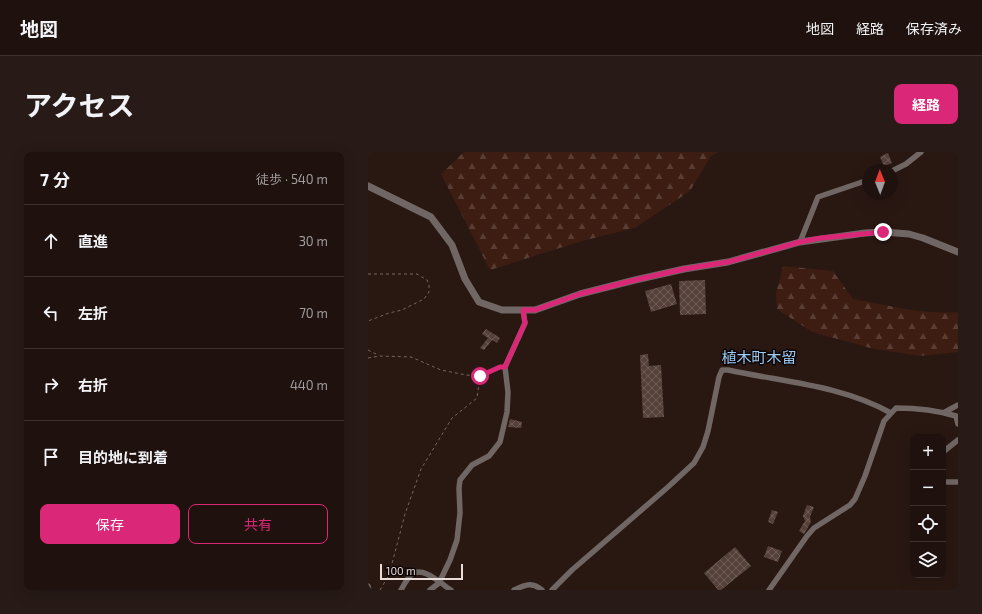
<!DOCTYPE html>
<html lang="ja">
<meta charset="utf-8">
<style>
:root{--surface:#1f110e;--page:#271a17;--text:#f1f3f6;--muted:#a19d9e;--line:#3c312e;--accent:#db2777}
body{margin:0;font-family:"Exo 2","Noto Sans JP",sans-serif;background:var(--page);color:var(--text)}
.controls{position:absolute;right:12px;bottom:12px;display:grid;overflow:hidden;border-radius:8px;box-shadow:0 4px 16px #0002}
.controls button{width:36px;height:36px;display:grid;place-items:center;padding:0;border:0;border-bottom:1px solid var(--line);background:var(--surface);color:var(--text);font:20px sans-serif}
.compass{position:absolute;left:494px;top:12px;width:36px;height:36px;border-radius:50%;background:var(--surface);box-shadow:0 4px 16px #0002;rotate:359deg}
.scale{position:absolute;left:12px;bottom:10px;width:83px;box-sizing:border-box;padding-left:4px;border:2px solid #e9dcd8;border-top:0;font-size:11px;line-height:14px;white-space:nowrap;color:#e9dcd8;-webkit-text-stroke:3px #0c0504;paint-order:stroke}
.stop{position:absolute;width:12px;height:12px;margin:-9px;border:3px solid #db2777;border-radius:50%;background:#fff}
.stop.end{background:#db2777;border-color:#fff;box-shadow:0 1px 4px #0008}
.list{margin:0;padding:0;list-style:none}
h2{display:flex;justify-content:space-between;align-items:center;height:52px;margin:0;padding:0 16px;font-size:17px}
h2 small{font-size:13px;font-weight:400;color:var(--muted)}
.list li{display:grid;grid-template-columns:26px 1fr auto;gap:12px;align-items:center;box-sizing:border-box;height:72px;padding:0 16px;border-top:1px solid var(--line)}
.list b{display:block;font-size:15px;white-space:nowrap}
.list em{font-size:13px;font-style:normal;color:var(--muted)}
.actions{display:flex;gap:8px;padding:12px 16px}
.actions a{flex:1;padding:9px 0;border:1px solid var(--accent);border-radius:8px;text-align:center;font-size:14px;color:var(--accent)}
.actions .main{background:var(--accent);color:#fff}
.icon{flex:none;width:22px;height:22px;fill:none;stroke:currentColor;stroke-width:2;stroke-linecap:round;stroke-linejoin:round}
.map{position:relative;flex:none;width:590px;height:438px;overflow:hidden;border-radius:8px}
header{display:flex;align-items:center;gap:24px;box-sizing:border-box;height:56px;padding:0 20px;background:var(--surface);border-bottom:1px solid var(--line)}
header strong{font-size:19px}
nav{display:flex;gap:22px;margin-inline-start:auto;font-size:14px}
.intro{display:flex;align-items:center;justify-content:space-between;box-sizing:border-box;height:96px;padding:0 24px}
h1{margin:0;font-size:28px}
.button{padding:10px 18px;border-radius:8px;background:var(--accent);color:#fff;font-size:14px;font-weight:700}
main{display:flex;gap:24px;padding:0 24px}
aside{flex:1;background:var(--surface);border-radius:8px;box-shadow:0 4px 16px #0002}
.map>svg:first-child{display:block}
</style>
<header>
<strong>地図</strong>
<nav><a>地図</a><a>経路</a><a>保存済み</a></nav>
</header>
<div class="intro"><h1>アクセス</h1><a class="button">経路</a></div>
<main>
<aside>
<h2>7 分<small>徒歩 · 540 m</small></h2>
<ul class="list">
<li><svg class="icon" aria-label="ahead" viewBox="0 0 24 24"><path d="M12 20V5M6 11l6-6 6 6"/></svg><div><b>直進</b></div><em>30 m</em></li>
<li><svg class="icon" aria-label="left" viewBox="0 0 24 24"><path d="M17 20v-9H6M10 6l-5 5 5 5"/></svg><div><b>左折</b></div><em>70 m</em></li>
<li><svg class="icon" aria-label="right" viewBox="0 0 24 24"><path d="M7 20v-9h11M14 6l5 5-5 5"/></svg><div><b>右折</b></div><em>440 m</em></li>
<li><svg class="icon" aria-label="arrive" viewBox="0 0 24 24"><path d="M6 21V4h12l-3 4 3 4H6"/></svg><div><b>目的地に到着</b></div></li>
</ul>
<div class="actions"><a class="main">保存</a><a>共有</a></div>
</aside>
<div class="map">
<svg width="590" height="438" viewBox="0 0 590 438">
<defs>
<pattern id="forest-firs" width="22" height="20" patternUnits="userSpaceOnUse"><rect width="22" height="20" fill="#3d1c12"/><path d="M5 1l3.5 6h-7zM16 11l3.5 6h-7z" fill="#593c34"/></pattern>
<pattern id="building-cross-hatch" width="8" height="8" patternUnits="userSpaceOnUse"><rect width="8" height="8" fill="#56413a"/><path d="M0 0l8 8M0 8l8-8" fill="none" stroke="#6e5c56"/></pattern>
</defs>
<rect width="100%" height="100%" fill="#291712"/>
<path fill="url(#forest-firs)" d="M96 0H351L343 4 322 39 267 76 214 89 122 118 73 22Z
M415 114 465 119 485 147C519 153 555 163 590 160V200L553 204 506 197 444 180 409 157 408 141Z"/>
<path fill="url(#building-cross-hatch)" d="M520 1 524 11 516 14 512 5Z
M337 128 338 162 312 163 311 129Z
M303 132 309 152 283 160 277 139Z
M118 177 132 186 129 191 124 188 116 198 112 196 120 186 114 182Z
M280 202 281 214 293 213 296 265 275 266 272 203Z
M142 267 154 270 153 276 140 275Z
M439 353 446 355 442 365 443 370 436 382 431 379 437 369 435 364Z
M404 358 410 360 405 372 400 370Z
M400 394 414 399 410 410 396 405Z
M367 395 383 414 353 438H350L336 421Z"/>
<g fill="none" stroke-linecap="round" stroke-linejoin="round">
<path stroke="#756561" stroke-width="1" stroke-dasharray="3 3" stroke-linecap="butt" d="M0 122H49L59 128 61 133V140L56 147 34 158 21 161 0 169
M0 198 10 203
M0 206 11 204 43 205 73 218 98 223 112 224 132 215
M12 438 21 423 37 362 53 317 84 266 109 246 112 224 111 232"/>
<path stroke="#706663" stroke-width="5.5" d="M524 19 538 12 553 0
M432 90 450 45 500 28
M577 260 590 253
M575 300 590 288
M575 330H590
M0 434 1 438
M33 438C36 433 39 426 44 422 56 414 73 432 83 438
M62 438 71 431 82 408 89 388 92 361 91 336 92 328 104 313 121 304 132 290 139 260 140 240 137 215 157 171 155 158
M146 438C157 433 164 429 174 438
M184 438 204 418 300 335 326 311 335 295 340 279 351 225 354 218H360C415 230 473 233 523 261
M401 438 439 384 446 376 482 353 487 347 497 324 516 269 528 256C549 256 568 258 588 264L590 272"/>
<path stroke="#706663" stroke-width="7" d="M0 34 63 65 84 93 97 127 111 150 134 158H167L212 142 267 128 316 117 360 110 432 90 497 81 515 80 541 82 555 86 590 100"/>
</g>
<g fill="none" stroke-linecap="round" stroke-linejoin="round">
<path stroke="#db2777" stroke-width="5" d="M112 224 132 215H137L157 171 155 158H167L212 142 267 128 316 117 360 110 432 90 453 86 515 80"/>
</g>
<g text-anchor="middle" stroke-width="3" stroke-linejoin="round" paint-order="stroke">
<g font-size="15" fill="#9bcaf6" stroke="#0c0504">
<text x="391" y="211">植木町木留</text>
</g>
</g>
</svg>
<div class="controls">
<button>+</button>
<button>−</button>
<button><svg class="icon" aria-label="locate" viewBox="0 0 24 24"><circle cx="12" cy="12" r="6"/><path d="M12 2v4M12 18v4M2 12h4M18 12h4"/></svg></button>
<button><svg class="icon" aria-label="layers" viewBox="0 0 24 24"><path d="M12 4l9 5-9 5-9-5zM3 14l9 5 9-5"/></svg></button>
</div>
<svg class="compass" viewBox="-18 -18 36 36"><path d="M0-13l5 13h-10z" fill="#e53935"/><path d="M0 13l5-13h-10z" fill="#a19d9e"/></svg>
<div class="scale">100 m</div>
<div class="stop" style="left:112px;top:224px"></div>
<div class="stop end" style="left:515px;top:80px"></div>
</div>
</main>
